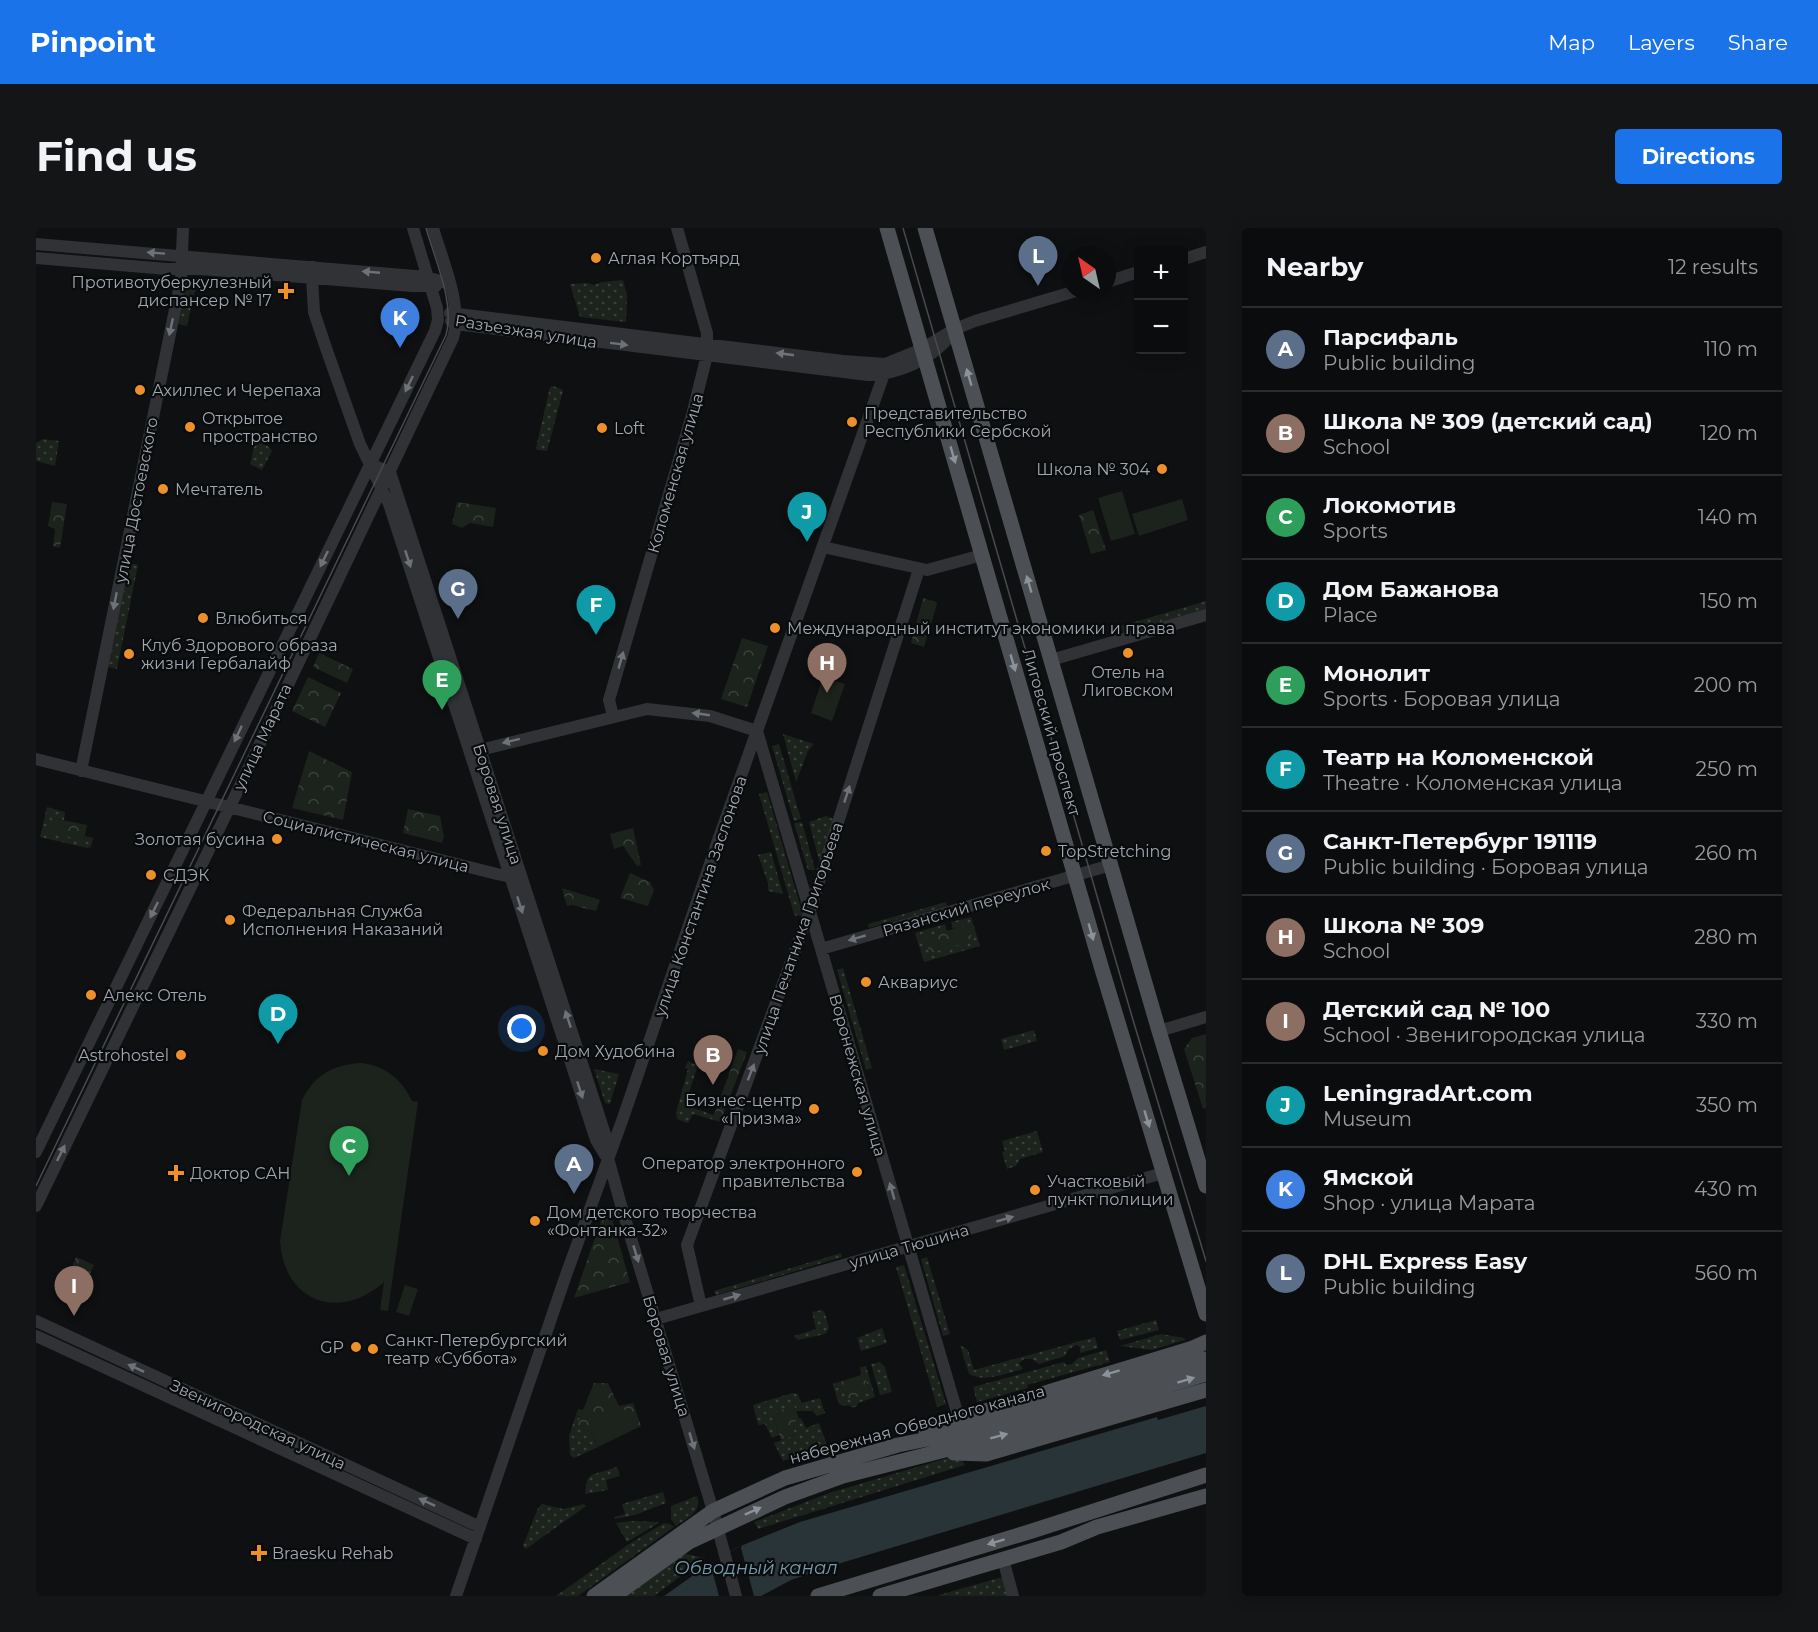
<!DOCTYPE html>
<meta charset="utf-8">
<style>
:root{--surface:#0b0c0d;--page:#141516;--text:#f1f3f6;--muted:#9a9b9d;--line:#2b2c2e;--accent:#1a73e8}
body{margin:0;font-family:Montserrat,sans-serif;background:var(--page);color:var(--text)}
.controls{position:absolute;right:18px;top:18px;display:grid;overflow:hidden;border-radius:6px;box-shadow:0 3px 15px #0003}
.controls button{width:54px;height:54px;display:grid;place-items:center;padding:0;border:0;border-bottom:2px solid var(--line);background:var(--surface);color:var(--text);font:30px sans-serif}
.compass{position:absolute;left:1026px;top:18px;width:54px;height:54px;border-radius:50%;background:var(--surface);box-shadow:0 3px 15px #0003;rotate:326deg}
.you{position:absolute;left:486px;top:801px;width:21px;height:21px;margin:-15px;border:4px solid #fff;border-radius:50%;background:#1a73e8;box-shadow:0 0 0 9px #1a73e833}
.badge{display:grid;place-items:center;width:39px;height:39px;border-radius:50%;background:var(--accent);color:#fff;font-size:20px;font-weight:700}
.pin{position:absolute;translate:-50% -50px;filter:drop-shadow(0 2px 3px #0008)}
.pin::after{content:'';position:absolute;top:32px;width:21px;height:18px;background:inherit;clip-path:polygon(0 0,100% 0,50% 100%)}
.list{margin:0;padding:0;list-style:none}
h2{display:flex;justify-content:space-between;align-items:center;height:78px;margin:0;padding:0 24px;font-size:26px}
h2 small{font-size:20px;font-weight:400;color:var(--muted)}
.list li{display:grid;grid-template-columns:39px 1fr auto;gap:18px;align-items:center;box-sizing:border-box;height:84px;padding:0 24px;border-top:2px solid var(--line)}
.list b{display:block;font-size:22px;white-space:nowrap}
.list p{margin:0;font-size:20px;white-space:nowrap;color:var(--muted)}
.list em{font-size:20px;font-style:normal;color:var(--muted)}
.map{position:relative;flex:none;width:1170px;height:1368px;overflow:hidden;border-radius:6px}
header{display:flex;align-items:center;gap:36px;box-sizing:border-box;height:84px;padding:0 30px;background:var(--accent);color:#fff}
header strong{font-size:28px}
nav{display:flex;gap:33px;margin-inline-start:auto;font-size:21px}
.intro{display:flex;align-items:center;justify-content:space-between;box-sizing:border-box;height:144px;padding:0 36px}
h1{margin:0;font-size:42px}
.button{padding:15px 27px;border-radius:6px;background:var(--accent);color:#fff;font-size:21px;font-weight:700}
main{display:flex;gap:36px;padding:0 36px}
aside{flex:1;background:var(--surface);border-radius:6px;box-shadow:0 3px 15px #0003}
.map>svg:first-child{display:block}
</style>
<header>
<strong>Pinpoint</strong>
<nav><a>Map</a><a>Layers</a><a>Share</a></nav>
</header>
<div class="intro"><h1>Find us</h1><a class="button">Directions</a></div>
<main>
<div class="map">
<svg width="1170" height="1368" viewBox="0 0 1170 1368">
<defs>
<pattern id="grass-dots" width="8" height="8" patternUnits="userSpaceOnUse" patternTransform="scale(1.5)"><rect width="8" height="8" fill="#1c231c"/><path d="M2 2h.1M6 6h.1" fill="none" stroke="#3a403b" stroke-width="1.8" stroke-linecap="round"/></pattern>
<pattern id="forest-crowns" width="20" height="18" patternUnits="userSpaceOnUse" patternTransform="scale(1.5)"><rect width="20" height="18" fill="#1c231c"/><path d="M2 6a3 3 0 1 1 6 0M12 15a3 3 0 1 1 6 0" fill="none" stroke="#3a403b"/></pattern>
</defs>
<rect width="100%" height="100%" fill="#0f1011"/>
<path fill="url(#grass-dots)" d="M587 52 591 67 590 94 544 89 534 56 552 55 558 57 566 54Z
M150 55 160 57 151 98 142 96Z
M517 158 525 161 527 163 511 223 501 222 500 220 514 159Z
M7 211 23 213 19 238 0 233V215Z
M219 214 232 218 236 223 226 242 214 236Z
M93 335 102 337 81 441 72 439Z
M1170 373V381L1087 405 1085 398Z
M747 506 778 516 772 523 760 554Z
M743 516 765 591 758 593 736 518Z
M731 564 767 687 760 688 758 686 723 566Z
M11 579 29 584 28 592 16 590 48 612 49 608 57 610 55 619 51 620 4 609Z
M790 588 798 591 784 636 773 594Z
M766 594 779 642H772L771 639 758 595Z
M735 624 747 666 732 663V655L722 627Z
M910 674 911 678 833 700 832 696Z
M935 689 944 718 888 734 879 705 909 696 911 703 890 709 932 697 917 701 915 694Z
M807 740 836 840 830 842 801 742Z
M998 802 1001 813 968 822 965 811Z
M652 833 662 837 649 877 686 890 685 894 657 886 652 895 641 891 640 885 652 841 649 840Z
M558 841 583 846 574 876 569 875Z
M1001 903 1007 924 984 931 980 938 971 941 966 924 969 923 966 913Z
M805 1025 806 1029 680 1067 678 1063Z
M891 1029 914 1106 907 1108 885 1031Z
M868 1037 910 1176 901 1179 860 1039Z
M786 1082 789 1085 793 1100 789 1106 762 1112 758 1108 780 1101 776 1084Z
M1120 1092 1123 1102 1084 1112 1081 1103Z
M846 1100 851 1115 825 1123 821 1110Z
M1125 1106 1148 1110 1149 1112 1116 1122 1084 1118Z
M1059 1109 1062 1120 1044 1125V1119L1040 1117 1032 1122 1029 1128 1003 1136 996 1131H988L983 1135 987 1141C971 1145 949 1155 933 1146L924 1117 932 1122 938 1142Z
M1070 1122 1074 1134 991 1157 992 1160 941 1174 937 1159 1028 1134 1030 1137 1036 1136 1042 1130Z
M844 1134 849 1139 856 1164 844 1167 835 1136Z
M830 1138 839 1169 822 1175 821 1178 816 1180 813 1177 808 1178 803 1176 798 1161 803 1159 834 1165 826 1139Z
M756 1165 762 1166 765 1175 784 1170 789 1185 781 1188 777 1183H760L758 1178 737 1189 743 1207 736 1210 729 1196 722 1197 717 1177Z
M540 1187C551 1193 556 1208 562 1219L538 1230 534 1227 533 1208Z
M765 1190 770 1200 783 1195 791 1217 747 1233 738 1215 759 1207 757 1199 760 1192Z
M915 1229 925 1231 929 1237 722 1301 718 1294 793 1265Z
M581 1239 584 1248 570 1252 572 1262 549 1266 551 1252 555 1247Z
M627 1264 630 1275 599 1287 579 1291 578 1289 589 1286 586 1276Z
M661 1268C666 1284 653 1289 640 1298L635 1291V1278Z
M506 1276 527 1281 548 1276 550 1278 490 1321 487 1318 502 1280Z
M596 1293 623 1294V1295L591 1314 580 1295Z
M628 1295 634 1296 638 1299 542 1368H520L593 1316Z
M646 1325 669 1330 618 1368H588Z
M966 1349 972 1368H903V1367Z"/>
<path fill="url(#forest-crowns)" d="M16 274 31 276 24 320 17 318 19 301 12 298Z
M421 274 460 280 457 299 434 295 426 300 416 296Z
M1057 282 1070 322 1055 326 1043 287Z
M887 370 900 374 901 376 888 419 875 415Z
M706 410 732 418 711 479 685 471Z
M283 425 317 441 311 455 277 439Z
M272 449 305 465 289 499 256 483Z
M273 523 316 544 307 592 256 580Z
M372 581 404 588 408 609 406 615 367 605Z
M16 590 51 597 48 612 13 605Z
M597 600 605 637 601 638 587 618 578 621 574 606Z
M594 645 614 654 618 662 612 678 584 670Z
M526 660 564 672 560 683 536 677 531 678Z
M932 697 937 713 894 725 889 709Z
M1170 806V880L1167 881 1148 821 1156 810Z
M702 821 711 824 686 890 678 887Z
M573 980 594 1054 538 1070 569 981Z
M40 1029 58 1037 50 1055 33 1046Z
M824 1139H826L834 1165 811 1172 807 1160 803 1159 798 1161 797 1156 825 1147Z
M558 1155H572L583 1178 597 1175 605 1198 562 1219 555 1204 540 1199 544 1189 540 1187 542 1181 547 1182Z
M758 1177 763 1191 760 1192 757 1199 759 1207 745 1212 737 1189 738 1185Z"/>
<path fill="#1c231c" d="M1086 263 1099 306 1075 313 1062 270Z
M1146 271 1152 292 1103 308 1096 286Z
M787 449 809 456 796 493 775 485Z
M326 835C349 838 366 851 376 873L382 874 352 1083 344 1082 348 1054C303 1094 248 1074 244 1013L266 872C278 847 298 836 326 835Z
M369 1057 382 1061 373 1088 360 1084Z
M588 1181 598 1201 562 1218 552 1199Z"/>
<path fill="#293439" d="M1170 1178V1225L805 1335 755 1352 725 1368H628L672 1337 702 1319 764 1294 1121 1189 1122 1192Z"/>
<path fill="#0f1011" d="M706 1317 705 1320 718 1368H683L675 1338 673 1339 672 1337Z"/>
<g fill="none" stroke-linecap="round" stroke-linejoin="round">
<path stroke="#303236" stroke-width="12" d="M0 16 391 49 413 56
M0 30 131 41H164L376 58H400
M1148 31 1170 24
M277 39 276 50 278 84 290 120 324 216 353 276 560 912 569 927
M1071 54 1102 44
M414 85 807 133 849 136 886 121 919 101 939 93 1040 63
M415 93 420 96 832 147C863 146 895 132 915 107
M334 236 354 244 569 906 572 930 585 977 677 1283 700 1368
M787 319 891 342 946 327
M1015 432 1170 387
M577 488 573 472 656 187 671 127V105L641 0
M721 503 923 1191
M440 523 611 481 674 488 721 503
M0 531 461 646 475 649 481 648
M45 543 145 52 147 0
M785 721 1075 637
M1123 803 1170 789
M0 924 399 103 402 92 401 80 377 0
M0 978 201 564 417 110C427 77 406 32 397 0
M665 1078 651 1017 774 682 883 341
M620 1091 1127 945
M0 1093 444 1299
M0 1108 440 1311
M967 1331 977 1368
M420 1368 530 1047 587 890 680 618 848 146"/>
<path stroke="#4c4f54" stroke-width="15" d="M851 0 1065 738 1170 1086
M889 0 1123 803 1170 958
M890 1205 923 1191 1154 1121 1170 1114
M918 1225 950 1226 1170 1162
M558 1368 677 1283 749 1250 862 1217 911 1207 962 1193 1168 1131
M578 1368 653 1314 749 1269 807 1248 964 1208 1170 1146
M782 1368 996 1303 1170 1247
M844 1368 1025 1314 1061 1299 1170 1268"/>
<path stroke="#474a4f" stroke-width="1.5" d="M867 0 1097 792 1170 1033
M0 958 410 107C419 75 399 32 390 0"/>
</g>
<defs><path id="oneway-solid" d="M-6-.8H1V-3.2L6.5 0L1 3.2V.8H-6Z" transform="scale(1.5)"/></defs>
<g fill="#6e737a">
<use href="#oneway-solid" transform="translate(120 25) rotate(-176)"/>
<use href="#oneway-solid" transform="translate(335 44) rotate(-175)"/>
<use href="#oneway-solid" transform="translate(135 99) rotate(102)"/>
<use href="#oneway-solid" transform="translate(583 116) rotate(7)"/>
<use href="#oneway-solid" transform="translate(749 126) rotate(-172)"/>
<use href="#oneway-solid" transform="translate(373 156) rotate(116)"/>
<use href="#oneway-solid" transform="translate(288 331) rotate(116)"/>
<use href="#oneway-solid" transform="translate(372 331) rotate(72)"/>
<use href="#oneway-solid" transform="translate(79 373) rotate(101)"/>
<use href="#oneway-solid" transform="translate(585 432) rotate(-74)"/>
<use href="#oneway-solid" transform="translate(665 486) rotate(-172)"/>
<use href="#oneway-solid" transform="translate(202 506) rotate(115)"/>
<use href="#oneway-solid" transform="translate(475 513) rotate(166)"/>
<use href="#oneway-solid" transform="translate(811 566) rotate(-72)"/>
<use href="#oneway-solid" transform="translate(484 677) rotate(72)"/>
<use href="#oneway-solid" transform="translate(118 682) rotate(116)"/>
<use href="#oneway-solid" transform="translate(821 710) rotate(164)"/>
<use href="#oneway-solid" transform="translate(532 791) rotate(-108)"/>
<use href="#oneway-solid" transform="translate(715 844) rotate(-69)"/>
<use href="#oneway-solid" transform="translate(544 862) rotate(72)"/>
<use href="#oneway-solid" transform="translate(25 925) rotate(-64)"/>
<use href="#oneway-solid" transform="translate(856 963) rotate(-106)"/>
<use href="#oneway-solid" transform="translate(969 991) rotate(-16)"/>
<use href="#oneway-solid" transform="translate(600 1026) rotate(73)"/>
<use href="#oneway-solid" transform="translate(696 1069) rotate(-16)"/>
<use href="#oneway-solid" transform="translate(100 1140) rotate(-155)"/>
<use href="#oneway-solid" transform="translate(656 1213) rotate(73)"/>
<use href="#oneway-solid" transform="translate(391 1274) rotate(-155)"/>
</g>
<g fill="#8c929a">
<use href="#oneway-solid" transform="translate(933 149) rotate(-106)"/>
<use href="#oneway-solid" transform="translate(917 227) rotate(74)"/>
<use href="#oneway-solid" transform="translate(993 356) rotate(-106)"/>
<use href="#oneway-solid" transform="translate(977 435) rotate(74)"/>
<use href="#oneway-solid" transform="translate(1055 704) rotate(74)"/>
<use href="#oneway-solid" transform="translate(1111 891) rotate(73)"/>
<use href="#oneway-solid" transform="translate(1075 1145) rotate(163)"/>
<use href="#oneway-solid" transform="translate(1150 1152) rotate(-17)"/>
<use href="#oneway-solid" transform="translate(963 1208) rotate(-15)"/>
<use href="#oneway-solid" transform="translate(717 1283) rotate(-24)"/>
<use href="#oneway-solid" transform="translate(960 1314) rotate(163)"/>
</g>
<g fill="#ee902a" stroke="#0a0b0c" stroke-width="2">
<circle cx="560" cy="30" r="6"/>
<path d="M247 54h6v6h6v6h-6v6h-6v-6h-6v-6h6z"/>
<circle cx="104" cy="162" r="6"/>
<circle cx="816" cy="194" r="6"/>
<circle cx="154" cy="199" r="6"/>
<circle cx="566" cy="200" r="6"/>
<circle cx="1126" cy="241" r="6"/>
<circle cx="127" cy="261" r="6"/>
<circle cx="167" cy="390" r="6"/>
<circle cx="739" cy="400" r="6"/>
<circle cx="1092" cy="425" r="6"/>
<circle cx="93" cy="426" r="6"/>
<circle cx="241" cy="611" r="6"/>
<circle cx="1010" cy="623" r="6"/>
<circle cx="115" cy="647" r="6"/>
<circle cx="194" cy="692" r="6"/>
<circle cx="830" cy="754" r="6"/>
<circle cx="55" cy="767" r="6"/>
<circle cx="507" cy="823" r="6"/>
<circle cx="145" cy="827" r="6"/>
<circle cx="778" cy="881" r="6"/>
<circle cx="821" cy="944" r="6"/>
<path d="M137 936h6v6h6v6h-6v6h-6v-6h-6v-6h6z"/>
<circle cx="999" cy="962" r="6"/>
<circle cx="499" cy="993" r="6"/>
<circle cx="320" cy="1119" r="6"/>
<circle cx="337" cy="1121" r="6"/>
<path d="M220 1316h6v6h6v6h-6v6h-6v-6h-6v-6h6z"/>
</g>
<g text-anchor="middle" stroke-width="4.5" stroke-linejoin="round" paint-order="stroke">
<g font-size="16" fill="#a1a8b1" stroke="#0a0b0c" text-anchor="start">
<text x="572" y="36">Аглая Кортъярд</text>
<text x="236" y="60" text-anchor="end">Противотуберкулезный<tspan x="236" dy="18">диспансер № 17</tspan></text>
<text x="116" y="168">Ахиллес и Черепаха</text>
<text x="828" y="191">Представительство<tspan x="828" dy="18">Республики Сербской</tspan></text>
<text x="166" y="196">Открытое<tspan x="166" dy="18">пространство</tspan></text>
<text x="578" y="206">Loft</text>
<text x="1114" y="247" text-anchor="end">Школа № 304</text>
<text x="139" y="267">Мечтатель</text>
<text x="179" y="396">Влюбиться</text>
<text x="751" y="406">Международный институт экономики и права</text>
<text x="105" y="423">Клуб Здорового образа<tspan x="105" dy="18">жизни Гербалайф</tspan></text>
<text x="1092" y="450" text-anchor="middle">Отель на<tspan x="1092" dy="18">Лиговском</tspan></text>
<text x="229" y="617" text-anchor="end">Золотая бусина</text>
<text x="1022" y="629">TopStretching</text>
<text x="127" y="653">СДЭК</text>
<text x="206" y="689">Федеральная Служба<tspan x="206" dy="18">Исполнения Наказаний</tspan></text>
<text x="842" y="760">Аквариус</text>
<text x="67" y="773">Алекс Отель</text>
<text x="519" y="829">Дом Худобина</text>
<text x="133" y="833" text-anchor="end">Astrohostel</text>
<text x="766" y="878" text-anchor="end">Бизнес-центр<tspan x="766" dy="18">«Призма»</tspan></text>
<text x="809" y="941" text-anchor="end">Оператор электронного<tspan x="809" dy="18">правительства</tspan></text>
<text x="154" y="951">Доктор САН</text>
<text x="1011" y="959">Участковый<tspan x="1011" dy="18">пункт полиции</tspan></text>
<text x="511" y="990">Дом детского творчества<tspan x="511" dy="18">«Фонтанка-32»</tspan></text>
<text x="349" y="1118">Санкт-Петербургский<tspan x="349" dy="18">театр «Суббота»</tspan></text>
<text x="308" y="1125" text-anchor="end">GP</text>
<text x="236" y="1331">Braesku Rehab</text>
</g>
<g font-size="16" fill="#a1a8b1" stroke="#0a0b0c">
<text transform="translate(490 103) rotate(9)" y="6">Разъезжая улица</text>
<text transform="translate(639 245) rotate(-74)" y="6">Коломенская улица</text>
<text transform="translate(100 272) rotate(-79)" y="6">улица Достоевского</text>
<text transform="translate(1016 504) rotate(74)" y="6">Лиговский проспект</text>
<text transform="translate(226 509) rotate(-65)" y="6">улица Марата</text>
<text transform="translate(462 576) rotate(72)" y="6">Боровая улица</text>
<text transform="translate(330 613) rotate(14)" y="6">Социалистическая улица</text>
<text transform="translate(664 668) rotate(-71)" y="6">улица Константина Заслонова</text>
<text transform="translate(930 679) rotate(-16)" y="6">Рязанский переулок</text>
<text transform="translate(762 710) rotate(-71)" y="6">улица Печатника Григорьева</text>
<text transform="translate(822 847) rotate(74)" y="6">Воронежская улица</text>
<text transform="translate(873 1018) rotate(-16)" y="6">улица Тюшина</text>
<text transform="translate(631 1128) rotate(73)" y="6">Боровая улица</text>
<text transform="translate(222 1196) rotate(25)" y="6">Звенигородская улица</text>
<text transform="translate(881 1196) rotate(-15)" y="6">набережная Обводного канала</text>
</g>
<g font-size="18" font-style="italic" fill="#779bad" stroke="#0a0b0c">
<text x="720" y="1346">Обводный канал</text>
</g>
</g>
</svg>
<div class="controls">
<button>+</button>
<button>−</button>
</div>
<svg class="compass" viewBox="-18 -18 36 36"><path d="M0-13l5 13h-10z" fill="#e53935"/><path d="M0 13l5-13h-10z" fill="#9a9b9d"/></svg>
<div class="you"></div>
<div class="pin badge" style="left:538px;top:966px;background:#5c6f8a">A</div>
<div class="pin badge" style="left:677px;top:857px;background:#8d6e63">B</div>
<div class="pin badge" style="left:313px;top:948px;background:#2e9e5b">C</div>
<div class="pin badge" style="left:242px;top:816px;background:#0f9aa8">D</div>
<div class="pin badge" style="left:406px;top:482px;background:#2e9e5b">E</div>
<div class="pin badge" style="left:560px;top:407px;background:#0f9aa8">F</div>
<div class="pin badge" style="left:422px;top:391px;background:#5c6f8a">G</div>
<div class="pin badge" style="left:791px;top:465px;background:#8d6e63">H</div>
<div class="pin badge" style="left:38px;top:1088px;background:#8d6e63">I</div>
<div class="pin badge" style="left:771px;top:314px;background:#0f9aa8">J</div>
<div class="pin badge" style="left:364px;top:120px;background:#3f7fe0">K</div>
<div class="pin badge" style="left:1002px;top:58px;background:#5c6f8a">L</div>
</div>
<aside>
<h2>Nearby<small>12 results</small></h2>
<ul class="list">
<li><span class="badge" style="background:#5c6f8a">A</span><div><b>Парсифаль</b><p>Public building</p></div><em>110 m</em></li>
<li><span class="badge" style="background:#8d6e63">B</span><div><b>Школа № 309 (детский сад)</b><p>School</p></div><em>120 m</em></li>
<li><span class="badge" style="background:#2e9e5b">C</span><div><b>Локомотив</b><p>Sports</p></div><em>140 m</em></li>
<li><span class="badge" style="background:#0f9aa8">D</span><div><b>Дом Бажанова</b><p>Place</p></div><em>150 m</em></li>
<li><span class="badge" style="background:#2e9e5b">E</span><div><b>Монолит</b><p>Sports · Боровая улица</p></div><em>200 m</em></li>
<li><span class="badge" style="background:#0f9aa8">F</span><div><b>Театр на Коломенской</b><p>Theatre · Коломенская улица</p></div><em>250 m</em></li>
<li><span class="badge" style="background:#5c6f8a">G</span><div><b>Санкт-Петербург 191119</b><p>Public building · Боровая улица</p></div><em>260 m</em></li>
<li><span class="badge" style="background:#8d6e63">H</span><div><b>Школа № 309</b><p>School</p></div><em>280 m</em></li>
<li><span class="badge" style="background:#8d6e63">I</span><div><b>Детский сад № 100</b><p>School · Звенигородская улица</p></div><em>330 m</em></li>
<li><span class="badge" style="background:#0f9aa8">J</span><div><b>LeningradArt.com</b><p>Museum</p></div><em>350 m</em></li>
<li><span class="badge" style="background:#3f7fe0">K</span><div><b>Ямской</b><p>Shop · улица Марата</p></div><em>430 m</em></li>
<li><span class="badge" style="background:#5c6f8a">L</span><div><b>DHL Express Easy</b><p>Public building</p></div><em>560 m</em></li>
</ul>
</aside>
</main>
